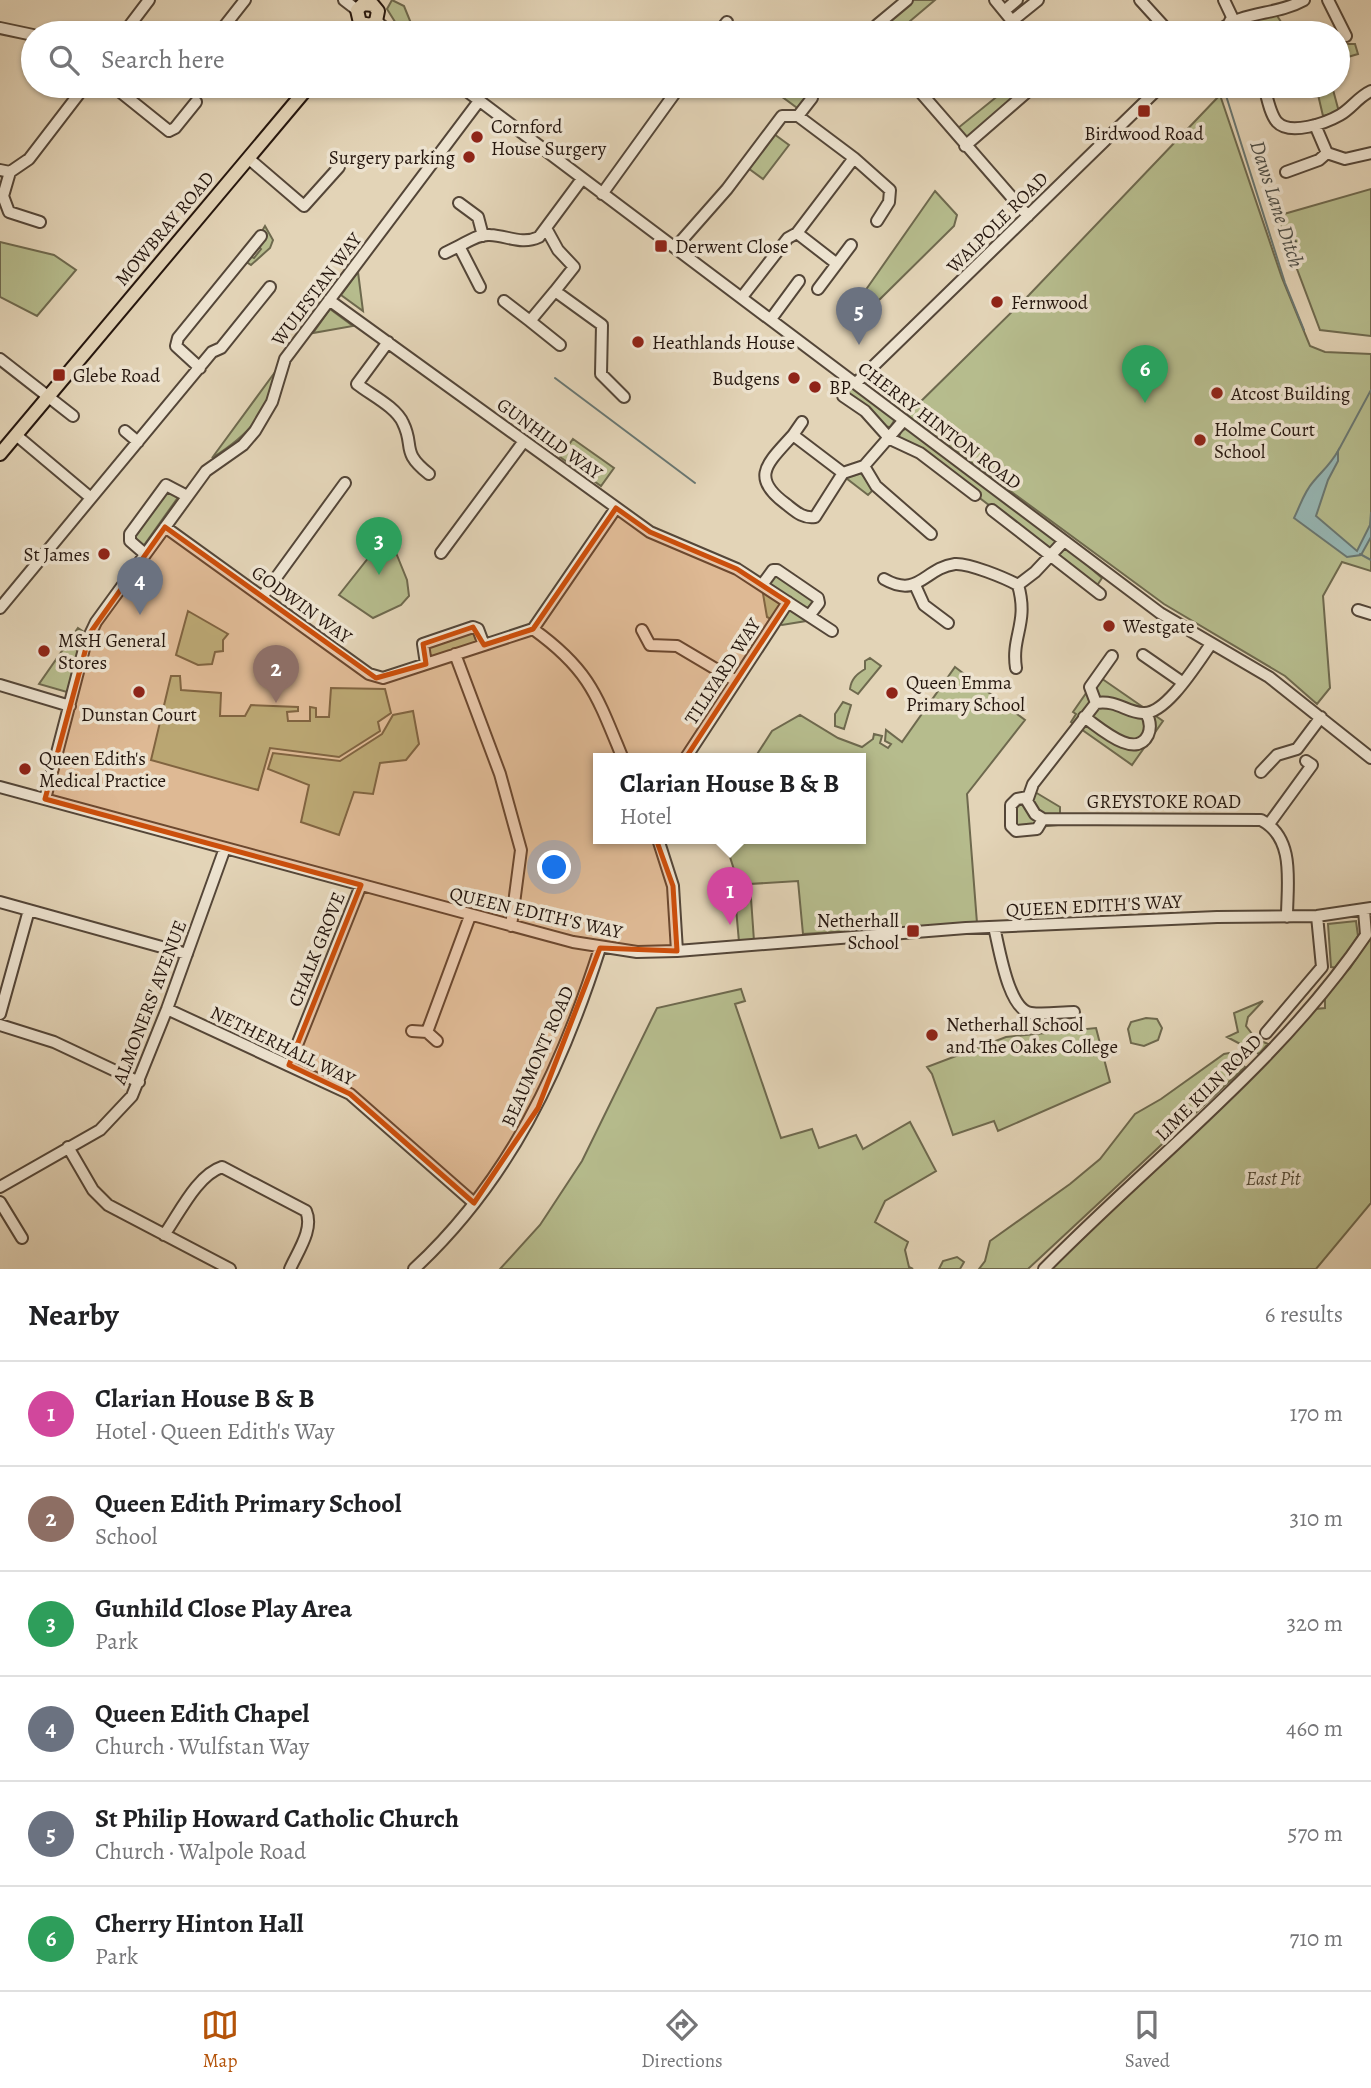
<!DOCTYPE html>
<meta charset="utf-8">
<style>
:root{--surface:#fff;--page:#f2f2f2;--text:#202124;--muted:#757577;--line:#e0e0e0;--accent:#b45309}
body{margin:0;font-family:Alegreya,serif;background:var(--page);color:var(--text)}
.you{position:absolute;left:555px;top:868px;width:24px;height:24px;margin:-18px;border:5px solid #fff;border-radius:50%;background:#1a73e8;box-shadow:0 0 0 10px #1a73e833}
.badge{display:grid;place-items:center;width:46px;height:46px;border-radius:50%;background:var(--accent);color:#fff;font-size:23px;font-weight:700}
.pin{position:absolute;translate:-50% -58px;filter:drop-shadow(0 2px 4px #0008)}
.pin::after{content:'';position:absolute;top:37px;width:24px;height:21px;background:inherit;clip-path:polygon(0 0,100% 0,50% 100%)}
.popup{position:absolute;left:593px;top:753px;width:273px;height:91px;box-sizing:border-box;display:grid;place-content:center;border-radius:0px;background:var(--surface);filter:drop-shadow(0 2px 5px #0005);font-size:23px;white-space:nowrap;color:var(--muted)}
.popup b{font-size:26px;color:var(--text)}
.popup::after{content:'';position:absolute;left:50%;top:100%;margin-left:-14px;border:14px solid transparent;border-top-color:var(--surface)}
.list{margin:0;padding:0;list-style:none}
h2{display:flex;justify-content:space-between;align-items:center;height:91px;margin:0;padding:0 28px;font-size:30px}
h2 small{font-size:23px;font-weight:400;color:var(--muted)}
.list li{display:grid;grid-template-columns:46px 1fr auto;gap:21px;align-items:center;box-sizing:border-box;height:105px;padding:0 28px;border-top:2px solid var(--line)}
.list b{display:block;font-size:26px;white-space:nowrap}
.list p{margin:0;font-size:23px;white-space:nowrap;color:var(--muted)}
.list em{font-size:23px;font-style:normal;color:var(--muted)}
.icon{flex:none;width:38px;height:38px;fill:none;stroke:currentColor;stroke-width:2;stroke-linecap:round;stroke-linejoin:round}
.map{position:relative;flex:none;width:1371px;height:1269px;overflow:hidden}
.search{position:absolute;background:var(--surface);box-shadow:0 2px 5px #0004;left:21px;right:21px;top:21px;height:77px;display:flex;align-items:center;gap:18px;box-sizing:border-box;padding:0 24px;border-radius:38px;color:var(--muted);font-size:26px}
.sheet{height:721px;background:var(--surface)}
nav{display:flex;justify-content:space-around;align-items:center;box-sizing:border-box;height:98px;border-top:2px solid var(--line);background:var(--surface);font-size:19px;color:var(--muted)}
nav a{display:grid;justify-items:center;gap:4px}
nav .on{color:var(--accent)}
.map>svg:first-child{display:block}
</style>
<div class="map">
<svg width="1371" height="1269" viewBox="0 0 1371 1269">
<rect width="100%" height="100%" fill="#e3d4b7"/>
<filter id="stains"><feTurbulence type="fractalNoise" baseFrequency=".00286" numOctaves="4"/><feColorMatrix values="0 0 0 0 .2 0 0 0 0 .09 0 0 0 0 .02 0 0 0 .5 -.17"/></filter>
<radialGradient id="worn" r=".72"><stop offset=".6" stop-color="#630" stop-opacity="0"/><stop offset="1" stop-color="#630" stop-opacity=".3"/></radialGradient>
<path fill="#b6bc8d" stroke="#6e694e" stroke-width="2" d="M392 0 404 6 415 33H402L387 9Z
M911 0H935L896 33H879L876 29Z
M1276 14 1288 33H1255L1252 28H1241L1243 22Z
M1345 44H1355L1358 54 1338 60V47Z
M789 86H804L811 93 800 110 781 96Z
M1010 86H1032L968 139 958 128Z
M1316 86H1332L1339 112 1323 116Z
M1220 95 1282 278 1310 346 1325 352 1371 354V571L1342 562 1323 596 1330 688 1317 704 1285 676 1164 604 907 415 1029 295Z
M774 134 789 145 763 179 748 168Z
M1371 189V336L1320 330 1277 216Z
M935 191 957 215 954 226 877 302 865 291Z
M265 226 273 240 270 248 251 265 245 261 250 256 254 258 261 249 255 243Z
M0 242 54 255 76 270 37 316 0 297Z
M358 272 363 311 341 295Z
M330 309 353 326 313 333Z
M278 368C266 414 252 433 212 458Z
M846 379 896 418 890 427 881 426 855 399 838 389Z
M907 428 1057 539 1102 578 1096 587 913 447 903 444 899 437 901 431Z
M573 439 614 468 601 486 560 457Z
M855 472 861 473 874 489 868 495 846 478Z
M168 488 179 496 142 548 131 538Z
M388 533 407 580 409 596 401 605 373 618 339 595Z
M772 570 819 603 806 621 782 625 767 617 762 588Z
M188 611 228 634 223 640V651L215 652 212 664 198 665 176 655Z
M473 627 483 640 424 660V644Z
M78 628 84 632 67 692 39 684Z
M870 658 881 666 858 694 850 689C851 679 857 674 865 669V661Z
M955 667 1025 720 967 794 977 923 803 934 798 881 750 884 754 941 739 942 734 885 738 882 729 854 727 839H861V759H754L772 731 800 715 838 738 862 747 873 739 874 734 882 736 880 743 888 748 891 744 885 741 886 730 902 742Z
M171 676H180L181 690 221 693 220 716H245L251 705 298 707V711L287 712 288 721H310V707L316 708V717H329L331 688 385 689 391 713 378 722 380 731 339 757 270 748 258 790 151 760Z
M1098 676 1163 721 1132 765 1071 722 1076 714 1073 712Z
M843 702 851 705 844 729 835 726V714Z
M413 711 419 744 406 760 380 763 373 794 354 792 339 835 301 822 309 785 268 769 273 753 340 761 382 734 393 715Z
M1035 792 1060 807V814H1056L1057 825 1016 829 1012 809Z
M1356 921 1358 936 1338 968 1331 967 1328 924Z
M1371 936V1203L1316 1269H1049L1315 1009 1325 1008V994L1350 968Z
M741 989 745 1001 735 1004 781 1138 812 1129 819 1148 856 1135 863 1149 910 1122 936 1171 885 1201 875 1222 908 1242 905 1250 909 1267 913 1269H500L540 1225 582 1161 657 1008Z
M1263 1001 1248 1017 1246 1026 1256 1039 1268 1044 1259 1054 1227 1037 1238 1032 1234 1013Z
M1146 1018 1157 1019 1162 1028 1158 1040 1144 1046 1131 1043 1128 1029 1131 1022Z
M1096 1028 1110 1082 998 1131 994 1121 953 1135 932 1074 927 1067 1006 1037Z
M1229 1053 1245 1067 1028 1269H979L985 1261 990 1241 1070 1184 1100 1159 1135 1114 1161 1099 1224 1054Z
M957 1257 964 1262 960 1269H939L943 1261Z"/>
<path fill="#96b7b5" stroke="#697772" stroke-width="2" d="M1338 451V461L1328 480 1316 516 1357 551 1370 525 1371 512V537L1361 555 1347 557 1294 518C1300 506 1304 492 1313 482 1323 470 1330 465 1338 451Z"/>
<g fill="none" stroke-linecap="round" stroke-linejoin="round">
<path stroke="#697772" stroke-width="2" d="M1223 86 1285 283 1304 330
M555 378 695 483
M1337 453 1371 390
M1360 554 1371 560"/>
<g stroke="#544638" stroke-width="14">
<path id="minor" d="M344 0 357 10
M995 0 1022 33
M1140 0 1170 33
M1224 0 1233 19
M1328 0 1346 36
M1004 11 1017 0
M376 21 391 33
M1012 21 1038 0
M1230 21 1237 33
M0 28 33 35
M124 33 149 0
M219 33 245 0
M718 33 727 22
M874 33 877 25 907 0
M1216 33C1244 9 1273 17 1304 0
M113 86 169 131 175 128 196 102
M460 86 1160 613 1269 677 1371 758
M915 86 1028 216
M1264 86C1267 97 1270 114 1277 122 1290 136 1326 123 1340 115 1352 108 1358 97 1371 91
M779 91 783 86
M798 116 812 98 810 86
M1315 125 1327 153 1345 159 1371 153
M965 146 1034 86
M248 158 304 206 339 167
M854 158 890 190 889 202 877 221
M0 170 10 172 29 159 85 86
M10 172 3 196 9 212 40 222
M1286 172 1319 160 1327 153
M602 194 680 86
M459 203 478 217 483 236
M547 230 558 250 574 267 555 291 602 325 601 374 624 397
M797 233 837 264
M675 248 727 189 782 116H798L854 158 797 233 788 238 742 297
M445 253 459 246
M480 287 459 246C469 241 479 234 490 235 508 236 522 245 539 237L582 179
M818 289 851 245
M555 291 530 321 560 345
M329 300 650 532 737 569 832 631
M504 301 530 321
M771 319 799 281
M388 342 357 384C371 395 396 407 403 423 415 447 400 451 429 474
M0 359 73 416
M200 368 176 346 178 338 261 236
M857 382 1161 86
M843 396 865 411 890 439 920 453 975 495
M125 431 138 442
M16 435 91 498
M793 435 802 422
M864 466 876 486 931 534
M843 473 793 435C768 463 749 477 786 504 795 511 803 519 815 517L843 473 864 466 904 420
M992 510 1100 594
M165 527 369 674 383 678 533 629 616 508
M441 553 524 441
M145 554 130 541V534L166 485 187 496
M884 579C919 599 924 568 955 564 969 563 1005 578 1018 585L1035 572 1064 541
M762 585 773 570H777L818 598 819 603 809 616
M915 585 924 605 948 623
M262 597 345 483
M0 608 212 352 221 348 270 287
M1358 610 1371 614
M533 629C590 670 597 696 623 759
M642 630 650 645 677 646 736 681
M1211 644C1198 662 1166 715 1143 713 1125 712 1118 700 1096 703L1033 784 1027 801 1035 814 1043 819 1261 820C1296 838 1287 884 1287 917
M455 654 500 774 521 850 511 926
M1143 655 1182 682
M426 664 423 644 473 627 478 629 484 645
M1016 668C1011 636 1029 623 1018 585
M0 685 70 706
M1096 703 1090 687 1112 656
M1084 717C1098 726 1135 761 1148 735 1151 728 1150 720 1146 713
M685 759 788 602
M1261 772 1277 755 1297 749 1321 717
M0 787 573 942 637 952 677 951 966 928 1217 917 1317 916 1371 908
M1028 797 1017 799 1011 805V826L1016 831 1037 829 1043 819
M45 799 85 645 96 622 206 471 243 445 255 431 272 402 285 359 479 101
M1269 824 1312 765 1306 761
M658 839 673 886 677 951
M0 902 187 954
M994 927C999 946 1008 1010 1031 1013 1045 1015 1061 1012 1074 1012
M167 1009 350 1094 474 1203
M0 1014 29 910
M0 1025 54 1042 139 1082
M412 1031 427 1032 437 1041
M427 1032 470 916
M1266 1033 1322 967 1317 916
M289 1065 361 885
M68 1147 93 1190 108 1205 230 1269
M0 1187 100 1130 132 1096 167 1009 225 848
M0 1202 22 1238
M164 1235C179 1214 197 1175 222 1167L306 1211C314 1229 298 1251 290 1269
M414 1269C509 1181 561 1070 600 948
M1044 1269C1152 1159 1279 1063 1366 935L1364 910"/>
</g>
<g stroke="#25160e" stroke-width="16">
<path id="major" d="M360 23 371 25 376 21 378 11 373 5
M360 23 357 10 363 4 373 5
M0 454 309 86"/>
</g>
<use href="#minor" stroke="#ede3d0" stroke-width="10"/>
<use href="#major" stroke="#e3d4b7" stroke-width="12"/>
</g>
<path fill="#cb4f0c" fill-opacity="0.2" stroke="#cb4f0c" stroke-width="5" stroke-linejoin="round" d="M616 508 650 532 737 569 788 602 681 765 638 789 673 886 677 951 600 948 538 1108 474 1203 350 1094 289 1065 361 885 45 799 90 633 165 527 376 678 426 664 423 644 473 627 484 645 533 629Z"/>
<g fill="#8f2418" stroke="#ede3d0" stroke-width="2.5">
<rect x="1137" y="104" width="14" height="14" rx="3.5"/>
<circle cx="477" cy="137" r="7"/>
<circle cx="469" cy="157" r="7"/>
<rect x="654" y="239" width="14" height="14" rx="3.5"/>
<circle cx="997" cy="302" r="7"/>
<circle cx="638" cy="342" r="7"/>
<rect x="52" y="368" width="14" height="14" rx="3.5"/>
<circle cx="794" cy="378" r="7"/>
<circle cx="815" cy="387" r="7"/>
<circle cx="1217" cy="393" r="7"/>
<circle cx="1200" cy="440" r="7"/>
<circle cx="104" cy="554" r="7"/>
<circle cx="1109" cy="626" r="7"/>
<circle cx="44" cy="651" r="7"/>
<circle cx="139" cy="692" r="7"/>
<circle cx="892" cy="693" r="7"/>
<circle cx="25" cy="769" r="7"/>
<rect x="906" y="924" width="14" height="14" rx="3.5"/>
<circle cx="932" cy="1035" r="7"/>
</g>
<g text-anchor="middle" stroke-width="7" stroke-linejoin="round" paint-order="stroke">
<g font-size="19" fill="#25160e" stroke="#ede3d0" text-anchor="start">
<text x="491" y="133">Cornford<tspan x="491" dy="22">House Surgery</tspan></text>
<text x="1144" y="140" text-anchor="middle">Birdwood Road</text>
<text x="455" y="164" text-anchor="end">Surgery parking</text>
<text x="675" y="253">Derwent Close</text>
<text x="1011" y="309">Fernwood</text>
<text x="652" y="349">Heathlands House</text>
<text x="73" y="382">Glebe Road</text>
<text x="780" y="385" text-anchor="end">Budgens</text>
<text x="829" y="394">BP</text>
<text x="1231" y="400">Atcost Building</text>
<text x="1214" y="436">Holme Court<tspan x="1214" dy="22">School</tspan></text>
<text x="90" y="561" text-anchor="end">St James</text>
<text x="1123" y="633">Westgate</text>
<text x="58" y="647">M&amp;H General<tspan x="58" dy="22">Stores</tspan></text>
<text x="906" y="689">Queen Emma<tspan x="906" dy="22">Primary School</tspan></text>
<text x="139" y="721" text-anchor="middle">Dunstan Court</text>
<text x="39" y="765">Queen Edith's<tspan x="39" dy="22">Medical Practice</tspan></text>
<text x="899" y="927" text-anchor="end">Netherhall<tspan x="899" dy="22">School</tspan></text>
<text x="946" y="1031">Netherhall School<tspan x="946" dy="22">and The Oakes College</tspan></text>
</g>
<g font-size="19" fill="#25160e" stroke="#ede3d0">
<text transform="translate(997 222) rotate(-45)" y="7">WALPOLE ROAD</text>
<text transform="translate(164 228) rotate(-50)" y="7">MOWBRAY ROAD</text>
<text transform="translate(316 289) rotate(-53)" y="7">WULFSTAN WAY</text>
<text transform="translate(940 425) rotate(37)" y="7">CHERRY HINTON ROAD</text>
<text transform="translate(550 438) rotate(36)" y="7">GUNHILD WAY</text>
<text transform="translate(302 604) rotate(36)" y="7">GODWIN WAY</text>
<text transform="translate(722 671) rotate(-57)" y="7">TILLYARD WAY</text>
<text x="1164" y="808">GREYSTOKE ROAD</text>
<text transform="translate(1094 905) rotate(-3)" y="7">QUEEN EDITH'S WAY</text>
<text transform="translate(536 912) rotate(13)" y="7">QUEEN EDITH'S WAY</text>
<text transform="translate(316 949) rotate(-68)" y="7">CHALK GROVE</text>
<text transform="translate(149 1002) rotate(-69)" y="7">ALMONERS' AVENUE</text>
<text transform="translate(283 1045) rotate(26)" y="7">NETHERHALL WAY</text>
<text transform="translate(537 1056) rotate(-66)" y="7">BEAUMONT ROAD</text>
<text transform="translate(1208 1087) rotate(-45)" y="7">LIME KILN ROAD</text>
</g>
<g font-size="19" font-style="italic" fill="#504834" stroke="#ede3d0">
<text x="1273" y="1185">East Pit</text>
</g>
<g font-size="21" font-style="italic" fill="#4d4e48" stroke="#ede3d0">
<text transform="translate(1277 204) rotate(72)" y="7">Daws Lane Ditch</text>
</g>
</g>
<rect width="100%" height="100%" filter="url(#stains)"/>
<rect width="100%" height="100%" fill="url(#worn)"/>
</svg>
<div class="you"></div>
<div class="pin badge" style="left:730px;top:925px;background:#d1479c">1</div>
<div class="popup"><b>Clarian House B &amp; B</b>Hotel</div>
<div class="pin badge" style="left:276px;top:703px;background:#8d6e63">2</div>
<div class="pin badge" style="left:379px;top:575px;background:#2e9e5b">3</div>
<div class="pin badge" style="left:140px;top:615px;background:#6b7280">4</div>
<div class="pin badge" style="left:859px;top:345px;background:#6b7280">5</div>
<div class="pin badge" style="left:1145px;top:403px;background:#2e9e5b">6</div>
<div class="search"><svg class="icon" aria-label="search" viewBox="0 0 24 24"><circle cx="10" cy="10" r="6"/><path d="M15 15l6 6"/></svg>Search here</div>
</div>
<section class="sheet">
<h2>Nearby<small>6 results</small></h2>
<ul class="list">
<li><span class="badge" style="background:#d1479c">1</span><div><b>Clarian House B &amp; B</b><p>Hotel · Queen Edith's Way</p></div><em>170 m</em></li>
<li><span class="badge" style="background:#8d6e63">2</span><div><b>Queen Edith Primary School</b><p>School</p></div><em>310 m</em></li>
<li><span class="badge" style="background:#2e9e5b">3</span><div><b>Gunhild Close Play Area</b><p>Park</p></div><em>320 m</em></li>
<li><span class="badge" style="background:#6b7280">4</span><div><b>Queen Edith Chapel</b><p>Church · Wulfstan Way</p></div><em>460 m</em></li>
<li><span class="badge" style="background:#6b7280">5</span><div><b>St Philip Howard Catholic Church</b><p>Church · Walpole Road</p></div><em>570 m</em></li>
<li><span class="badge" style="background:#2e9e5b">6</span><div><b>Cherry Hinton Hall</b><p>Park</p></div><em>710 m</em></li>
</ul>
</section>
<nav>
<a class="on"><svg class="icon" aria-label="map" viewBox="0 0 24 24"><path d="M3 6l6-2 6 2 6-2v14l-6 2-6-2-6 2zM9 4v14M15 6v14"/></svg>Map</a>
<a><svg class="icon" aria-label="directions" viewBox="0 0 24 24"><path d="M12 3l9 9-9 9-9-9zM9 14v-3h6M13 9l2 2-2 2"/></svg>Directions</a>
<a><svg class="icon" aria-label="saved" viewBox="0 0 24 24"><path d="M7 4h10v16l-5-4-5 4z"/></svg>Saved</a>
</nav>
